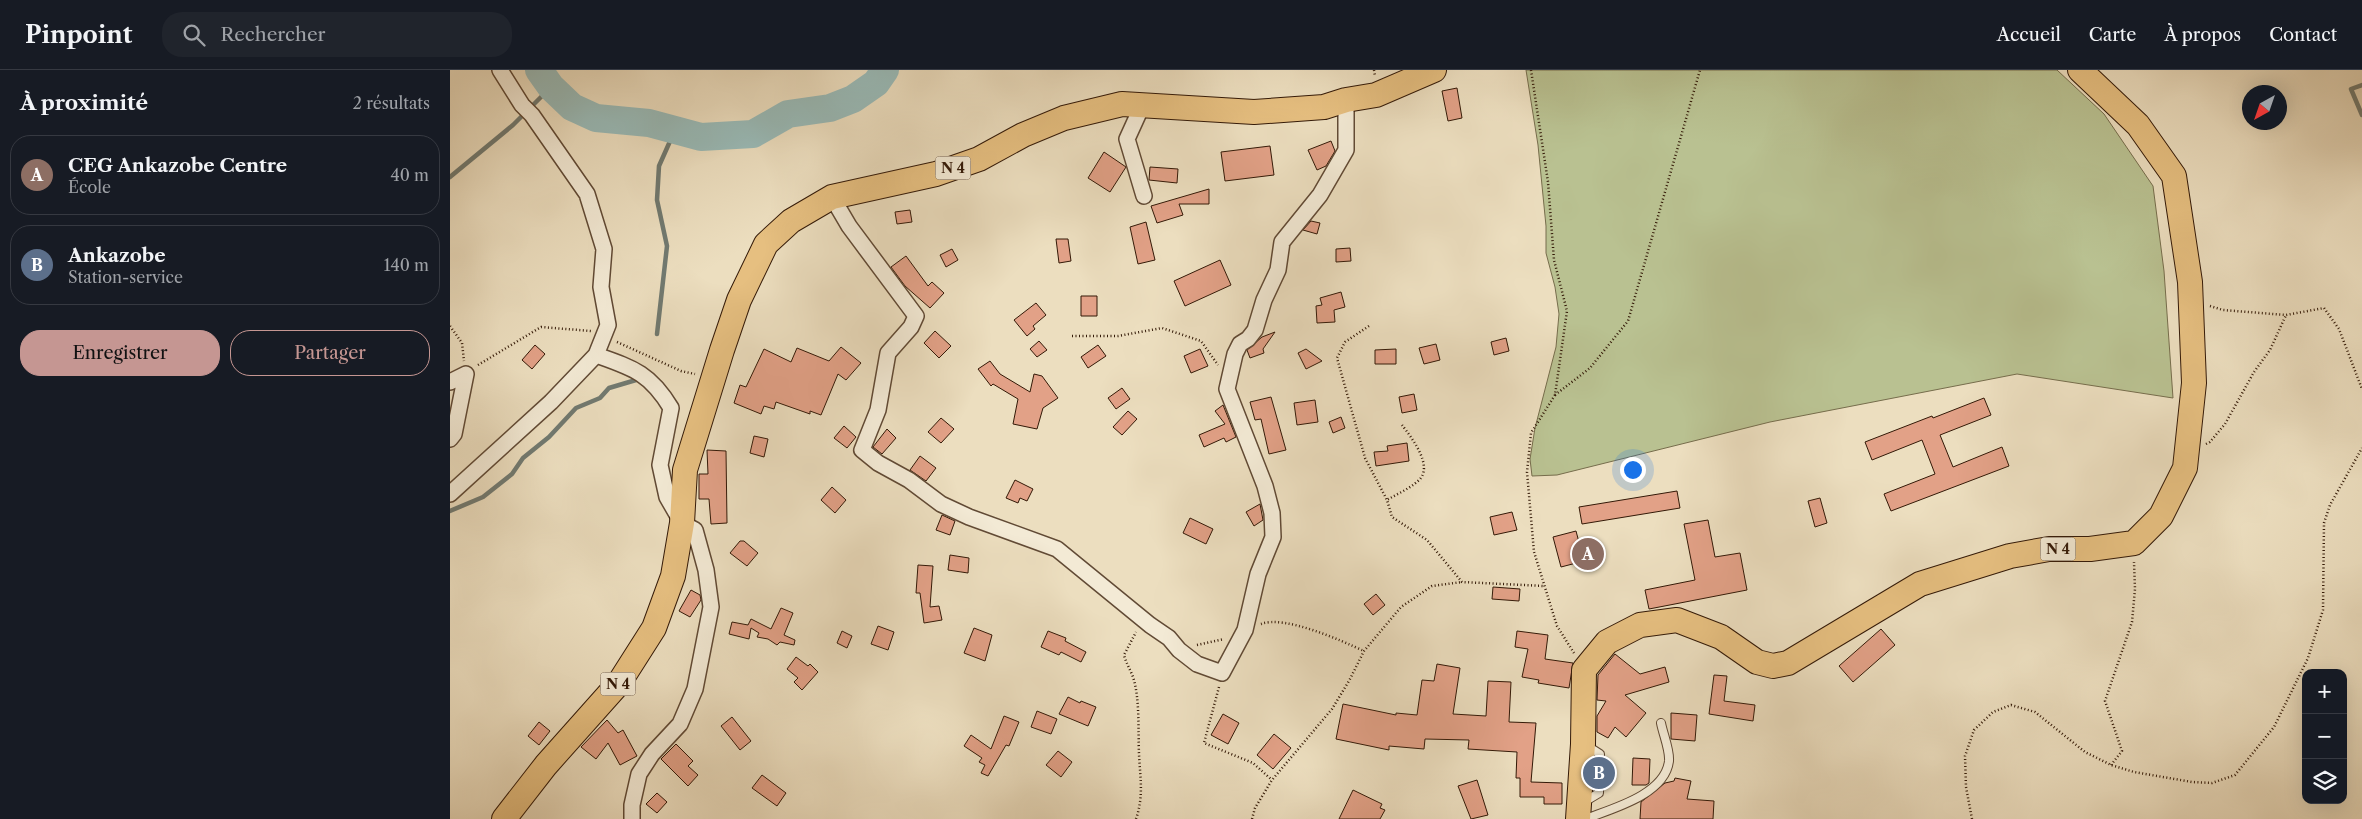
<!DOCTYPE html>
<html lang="fr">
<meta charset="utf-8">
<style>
:root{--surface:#171b24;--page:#20242c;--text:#f1f3f6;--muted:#9ea1a6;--line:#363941;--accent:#c59692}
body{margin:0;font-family:"Libre Caslon Text",serif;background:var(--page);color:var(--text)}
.controls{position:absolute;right:15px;bottom:15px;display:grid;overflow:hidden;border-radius:10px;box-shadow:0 5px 20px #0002}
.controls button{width:45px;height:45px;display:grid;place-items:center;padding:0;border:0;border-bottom:1px solid var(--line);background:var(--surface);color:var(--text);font:25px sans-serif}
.compass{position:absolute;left:1792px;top:15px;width:45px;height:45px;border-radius:50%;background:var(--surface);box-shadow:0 5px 20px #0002;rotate:220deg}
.you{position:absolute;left:1182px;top:399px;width:18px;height:18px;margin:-12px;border:4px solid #fff;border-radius:50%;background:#1a73e8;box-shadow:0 0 0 8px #1a73e833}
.badge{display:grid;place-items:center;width:32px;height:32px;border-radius:50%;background:var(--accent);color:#fff;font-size:16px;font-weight:700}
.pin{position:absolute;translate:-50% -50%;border:2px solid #fff;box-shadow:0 1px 5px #0006}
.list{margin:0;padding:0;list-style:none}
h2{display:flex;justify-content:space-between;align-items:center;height:65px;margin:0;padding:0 20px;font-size:21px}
h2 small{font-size:16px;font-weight:400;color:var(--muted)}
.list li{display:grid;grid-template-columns:32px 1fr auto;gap:15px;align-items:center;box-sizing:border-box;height:80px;margin:0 10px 10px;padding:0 10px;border:1px solid var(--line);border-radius:20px}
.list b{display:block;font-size:19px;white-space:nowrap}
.list p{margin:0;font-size:16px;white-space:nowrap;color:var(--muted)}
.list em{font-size:16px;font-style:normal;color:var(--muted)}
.actions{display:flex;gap:10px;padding:15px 20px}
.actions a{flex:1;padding:11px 0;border:1px solid var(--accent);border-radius:20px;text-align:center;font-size:18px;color:var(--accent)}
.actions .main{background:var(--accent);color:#111}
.icon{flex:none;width:28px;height:28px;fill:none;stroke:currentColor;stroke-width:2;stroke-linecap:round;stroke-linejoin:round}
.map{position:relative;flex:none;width:1912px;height:749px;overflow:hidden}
header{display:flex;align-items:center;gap:30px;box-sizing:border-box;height:70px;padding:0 25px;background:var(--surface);border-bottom:1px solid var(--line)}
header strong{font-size:24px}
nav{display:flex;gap:28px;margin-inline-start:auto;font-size:18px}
.search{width:350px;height:45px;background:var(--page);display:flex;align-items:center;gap:12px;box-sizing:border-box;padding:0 18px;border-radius:20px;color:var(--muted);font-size:19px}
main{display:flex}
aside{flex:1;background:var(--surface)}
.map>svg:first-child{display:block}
</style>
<header>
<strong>Pinpoint</strong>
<div class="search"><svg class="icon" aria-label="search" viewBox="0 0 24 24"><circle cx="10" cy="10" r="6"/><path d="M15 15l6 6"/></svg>Rechercher</div>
<nav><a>Accueil</a><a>Carte</a><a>À propos</a><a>Contact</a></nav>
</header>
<main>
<aside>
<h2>À proximité<small>2 résultats</small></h2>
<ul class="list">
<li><span class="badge" style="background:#8d6e63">A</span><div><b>CEG Ankazobe Centre</b><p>École</p></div><em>40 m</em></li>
<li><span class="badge" style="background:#5c6f8a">B</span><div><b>Ankazobe</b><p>Station-service</p></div><em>140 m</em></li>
</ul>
<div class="actions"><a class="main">Enregistrer</a><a>Partager</a></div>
</aside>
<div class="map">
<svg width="1912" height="749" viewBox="0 0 1912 749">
<rect width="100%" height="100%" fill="#ecdebf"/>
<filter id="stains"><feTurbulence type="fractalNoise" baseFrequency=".004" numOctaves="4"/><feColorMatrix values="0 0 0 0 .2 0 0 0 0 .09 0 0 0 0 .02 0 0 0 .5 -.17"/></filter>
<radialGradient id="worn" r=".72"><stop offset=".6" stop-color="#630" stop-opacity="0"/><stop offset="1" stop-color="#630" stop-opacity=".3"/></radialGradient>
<path fill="#b9c191" stroke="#766d4c" d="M1076 0H1607L1654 44 1703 116 1714 201 1723 328 1567 304 1320 352 1107 405 1082 406 1080 389 1085 358 1106 277 1109 244 1105 217 1096 183V156L1088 75Z"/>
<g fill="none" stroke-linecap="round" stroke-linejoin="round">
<path stroke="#717a71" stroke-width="4.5" d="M1912 15 1901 19 1912 45
M0 107 63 55 101 17
M207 264 217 176 207 130 209 96 225 60
M0 441 33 427 62 404 73 388 99 367 126 338 150 328 159 318 186 310"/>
<path stroke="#9abbb8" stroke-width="28" d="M89 0 101 17 122 37 146 48 199 53 251 67 303 64 338 44 380 38 403 29 426 13 435 0"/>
</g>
<path fill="#e2a187" stroke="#331907" d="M1007 18 1012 48 998 51 992 21Z
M881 71 885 81 876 96 867 100 858 80Z
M820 76 824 105 775 111 771 82Z
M654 82 676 97 660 122 638 108Z
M700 97 728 99 727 113 699 110Z
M759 119V134H729L733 145 707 153 701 136Z
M460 140 462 152 447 154 445 142Z
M861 151 870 153 867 164 853 160Z
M696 152 705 190 688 194 680 157Z
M606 169H618L621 191 609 193Z
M900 178 901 191 886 192V179Z
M502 179 508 190 496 197 490 185Z
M456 186 478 216 482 212 494 223 480 238 455 216 441 197Z
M770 190 781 215 735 236 724 211Z
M891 222 895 237 884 240 885 252 867 253 866 236 872 235 870 228Z
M631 226H647V246H631Z
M586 233 596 245 583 256 585 259 577 266 564 250Z
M485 261 501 276 489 288 474 273Z
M825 262 813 279 814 283 800 288 797 280 812 267Z
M1056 268 1059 281 1044 285 1041 272Z
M589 271 597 280 587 287 580 279Z
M986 274 990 290 974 294 969 278Z
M85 275 95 284 82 299 72 290Z
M648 275 656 286 638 298 631 287Z
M391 277 411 293 396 310 388 304 371 345 360 341V344L326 332 324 339 314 336 311 344 284 333 290 315 296 317 314 279 341 292 347 278 379 291Z
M750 279 758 296 741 303 734 286Z
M856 279 872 291 856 299 848 283Z
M946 279V294H925V280Z
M540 291 550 304 580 322 584 304 592 306 608 328 593 338 587 359 563 354 568 329 543 314 541 316 528 299Z
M672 318 680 329 666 339 658 328Z
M964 324 967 340 952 343 949 327Z
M821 327 836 380 819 384 811 349 805 350 800 332Z
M1534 328 1541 345 1490 365 1503 397 1552 377 1559 396 1441 441 1434 424 1485 404 1472 370 1422 390 1415 372 1482 346 1483 348Z
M865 330 868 352 847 355 844 333Z
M773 335 786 367 776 372 774 368 754 377 749 365 775 354 765 341Z
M678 341 687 349 672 365 663 357Z
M891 347 895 358 883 363 879 352Z
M491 348 504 359 491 373 478 362Z
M394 356 406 367 397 378 384 368Z
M437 359 446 368 432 384 423 377Z
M304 366 318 369 314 387 300 383Z
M957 373 959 391 926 396 924 382 938 381 937 376Z
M257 380 276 381 277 453 261 454 259 429H249V404H258Z
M470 386 486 398 476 411 460 400Z
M565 410 583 419 577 431 570 428 568 433 556 428Z
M382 417 396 430 385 443 371 430Z
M1227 421 1230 438 1132 454 1129 437Z
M1370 428 1377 453 1365 457 1358 431Z
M810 434 813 450 804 456 796 442Z
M1062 442 1067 460 1044 465 1040 447Z
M492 445 505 451 500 465 486 460Z
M740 448 763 459 756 474 733 463Z
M1258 450 1265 487 1290 483 1297 520 1199 539 1195 520 1245 510 1234 454Z
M1126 461 1134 491 1111 497 1103 467Z
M290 471H294L308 483 297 496 280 483Z
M500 485 519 488 518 503 498 500Z
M468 495 483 496 480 537 489 536 492 550 474 553 470 523H466Z
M1043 517 1070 519 1069 531 1042 529Z
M241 520 250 525 251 530 240 547 229 541Z
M926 524 935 535 923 545 914 534Z
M331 538 343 543 334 565 345 570 344 575 330 572 327 575 318 569 307 567 309 563 301 558 299 569 279 564 282 552 298 555 301 549 321 559Z
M428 556 444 562 438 580 421 574Z
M524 558 542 565 535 591 514 583Z
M1431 559 1445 575 1403 612 1389 596Z
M392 561 402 566 397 578 387 573Z
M598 561 616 568 615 571 636 582 631 592 611 582 609 585 591 577Z
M1067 561 1098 565 1095 589 1123 593 1119 618 1088 613 1089 610 1072 607 1078 579 1065 577Z
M1165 584 1190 604 1215 597 1219 612 1175 625 1196 643 1176 667 1165 657 1158 668 1147 662V646L1156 631 1147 630 1148 605Z
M346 587 358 596 360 594 368 602 352 620 344 612 348 608 337 599Z
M987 594 1010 598 1003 644 1036 646 1038 611 1061 612 1059 652 1086 653 1081 712 1112 713V734H1094V727H1070V708H1066L1067 682 1018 679 1019 670 975 669 974 679 939 676V680L886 669 893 634 946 645V643L967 645 972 610 984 611Z
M1264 605 1277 606 1274 631 1305 635 1303 651 1259 644Z
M618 627 630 633 631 631 646 637 638 656 609 644Z
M587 641 607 649 601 664 581 657Z
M1221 643 1247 645 1245 671 1221 669Z
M773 644 789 653 778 674 761 665Z
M554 646 569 652 559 676 556 675 538 706 531 703 535 695 529 692 532 688 514 676 521 665 541 679Z
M282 647 301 671 290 680 271 656Z
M157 650 168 663 173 660 187 686 170 695 158 673 146 689 131 677Z
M89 652 100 661 89 675 78 666Z
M824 664 841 678 823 699 807 685Z
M226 674 243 691 238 696 248 705 238 716 211 689Z
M608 681 622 692 611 707 596 695Z
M1183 688 1200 689 1199 713 1196 715H1182Z
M312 705 336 723 327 736 302 718Z
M1225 708 1241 711 1237 729 1264 731 1263 749H1190L1191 732 1215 713 1224 711Z
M1027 710 1038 745 1021 749 1008 716Z
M903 720 932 734 930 738 935 740 930 749H889Z
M207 723 217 732 207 743 196 734Z"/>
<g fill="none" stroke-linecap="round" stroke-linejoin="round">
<g stroke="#614a35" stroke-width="10">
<path id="lane" d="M1134 732 1149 723 1150 684 1136 675
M1135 749C1161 739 1215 725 1219 691 1220 680 1213 664 1211 653"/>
</g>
<g stroke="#614a35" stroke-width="18">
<path id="street" d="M50 0 72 35 82 45 137 124 154 179 151 217 158 255 146 285
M692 36 677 69 694 126
M382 127 399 156 466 246 461 257 438 283 428 340 412 380 428 393 459 410 491 434 519 447 607 479 700 555 719 568 729 580 747 594 772 603 795 560 808 504 823 467 822 443 815 416 777 319 785 284 790 274 798 269 805 260 814 230 828 200 832 172 870 125 896 80V30
M0 312 16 304 4 364 0 369
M0 424 101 332 146 285C183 298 200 303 221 338L210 395 217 427 232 453 245 460 256 500 261 537 245 619 230 654 202 684 189 704 182 735V749"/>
</g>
<g stroke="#331907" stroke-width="26">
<path id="primary" d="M54 749 96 695 169 613 204 558 223 506 232 453 235 400 272 280 289 230 316 174 341 151 382 127 486 104 529 89 573 65 614 48 672 34 804 42 874 37 896 30 926 25 984 0
M1128 749 1133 674 1134 600 1157 572 1190 555 1227 550 1271 567 1307 592 1323 596 1338 593 1470 514 1560 486 1599 479H1640L1684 473 1711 446 1735 398 1744 313 1740 212 1724 106 1688 55 1630 0"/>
</g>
<path stroke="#331907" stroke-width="2.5" stroke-dasharray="1 2.5" stroke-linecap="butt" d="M924 0 925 6
M1081 0 1098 112 1104 190 1117 241 1105 325 1081 363 1077 402 1084 482 1107 556 1124 583
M1760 236 1773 240 1836 245 1874 238 1889 259 1912 319
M0 256 12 273 14 291
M919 256 895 272 887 288 915 388 937 430
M622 266H668L712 258 751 271 768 295
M167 272 231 301 245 304
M28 295 91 257 141 261
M1105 325 1140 298 1178 251 1250 0
M952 355C961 367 985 397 968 411 959 419 947 424 937 430L942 447 977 470 1012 512 1094 516
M1756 374 1760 372 1775 354 1804 302 1820 280 1836 245
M811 554C835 545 890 570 914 581
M747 575 774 569
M769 617 754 673 803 693 822 710
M1661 695 1672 681 1655 631 1682 552 1685 519 1684 492
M686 749C694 726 690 707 689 684 688 661 690 628 683 607 680 599 676 593 674 585L686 562
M802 749 805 738 822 710 882 639 899 611 914 581 951 537 982 516 1012 512
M1522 749 1516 717 1515 686 1524 660 1543 642 1561 635 1585 642 1635 682 1661 695 1684 702 1742 712 1762 713 1785 705 1824 657 1858 588 1873 540 1874 453 1880 435 1912 378"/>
<use href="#lane" stroke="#f3ead5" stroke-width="8"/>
<use href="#street" stroke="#f3ead5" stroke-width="15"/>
<use href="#primary" stroke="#e6bf80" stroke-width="24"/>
</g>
<g text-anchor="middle" stroke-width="4.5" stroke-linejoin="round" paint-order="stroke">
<g fill="#f3ead5" stroke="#6d5845" stroke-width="1">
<rect x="485.5" y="86.5" width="35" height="23" rx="4"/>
<rect x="1590.5" y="467.5" width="35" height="23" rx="4"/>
<rect x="150.5" y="602.5" width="35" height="23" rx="4"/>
</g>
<g font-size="14" font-weight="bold" fill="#331907">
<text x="503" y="103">N 4</text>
<text x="1608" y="484">N 4</text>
<text x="168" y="619">N 4</text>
</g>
</g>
<rect width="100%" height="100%" filter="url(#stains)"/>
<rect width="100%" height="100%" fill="url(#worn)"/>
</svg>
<div class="controls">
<button>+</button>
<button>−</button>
<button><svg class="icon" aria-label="layers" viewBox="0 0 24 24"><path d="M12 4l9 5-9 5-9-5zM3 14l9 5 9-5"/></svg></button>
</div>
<svg class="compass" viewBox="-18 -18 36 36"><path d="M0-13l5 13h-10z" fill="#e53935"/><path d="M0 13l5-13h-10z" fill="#9ea1a6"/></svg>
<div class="you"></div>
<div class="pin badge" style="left:1138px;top:484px;background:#8d6e63">A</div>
<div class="pin badge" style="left:1149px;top:703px;background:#5c6f8a">B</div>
</div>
</main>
